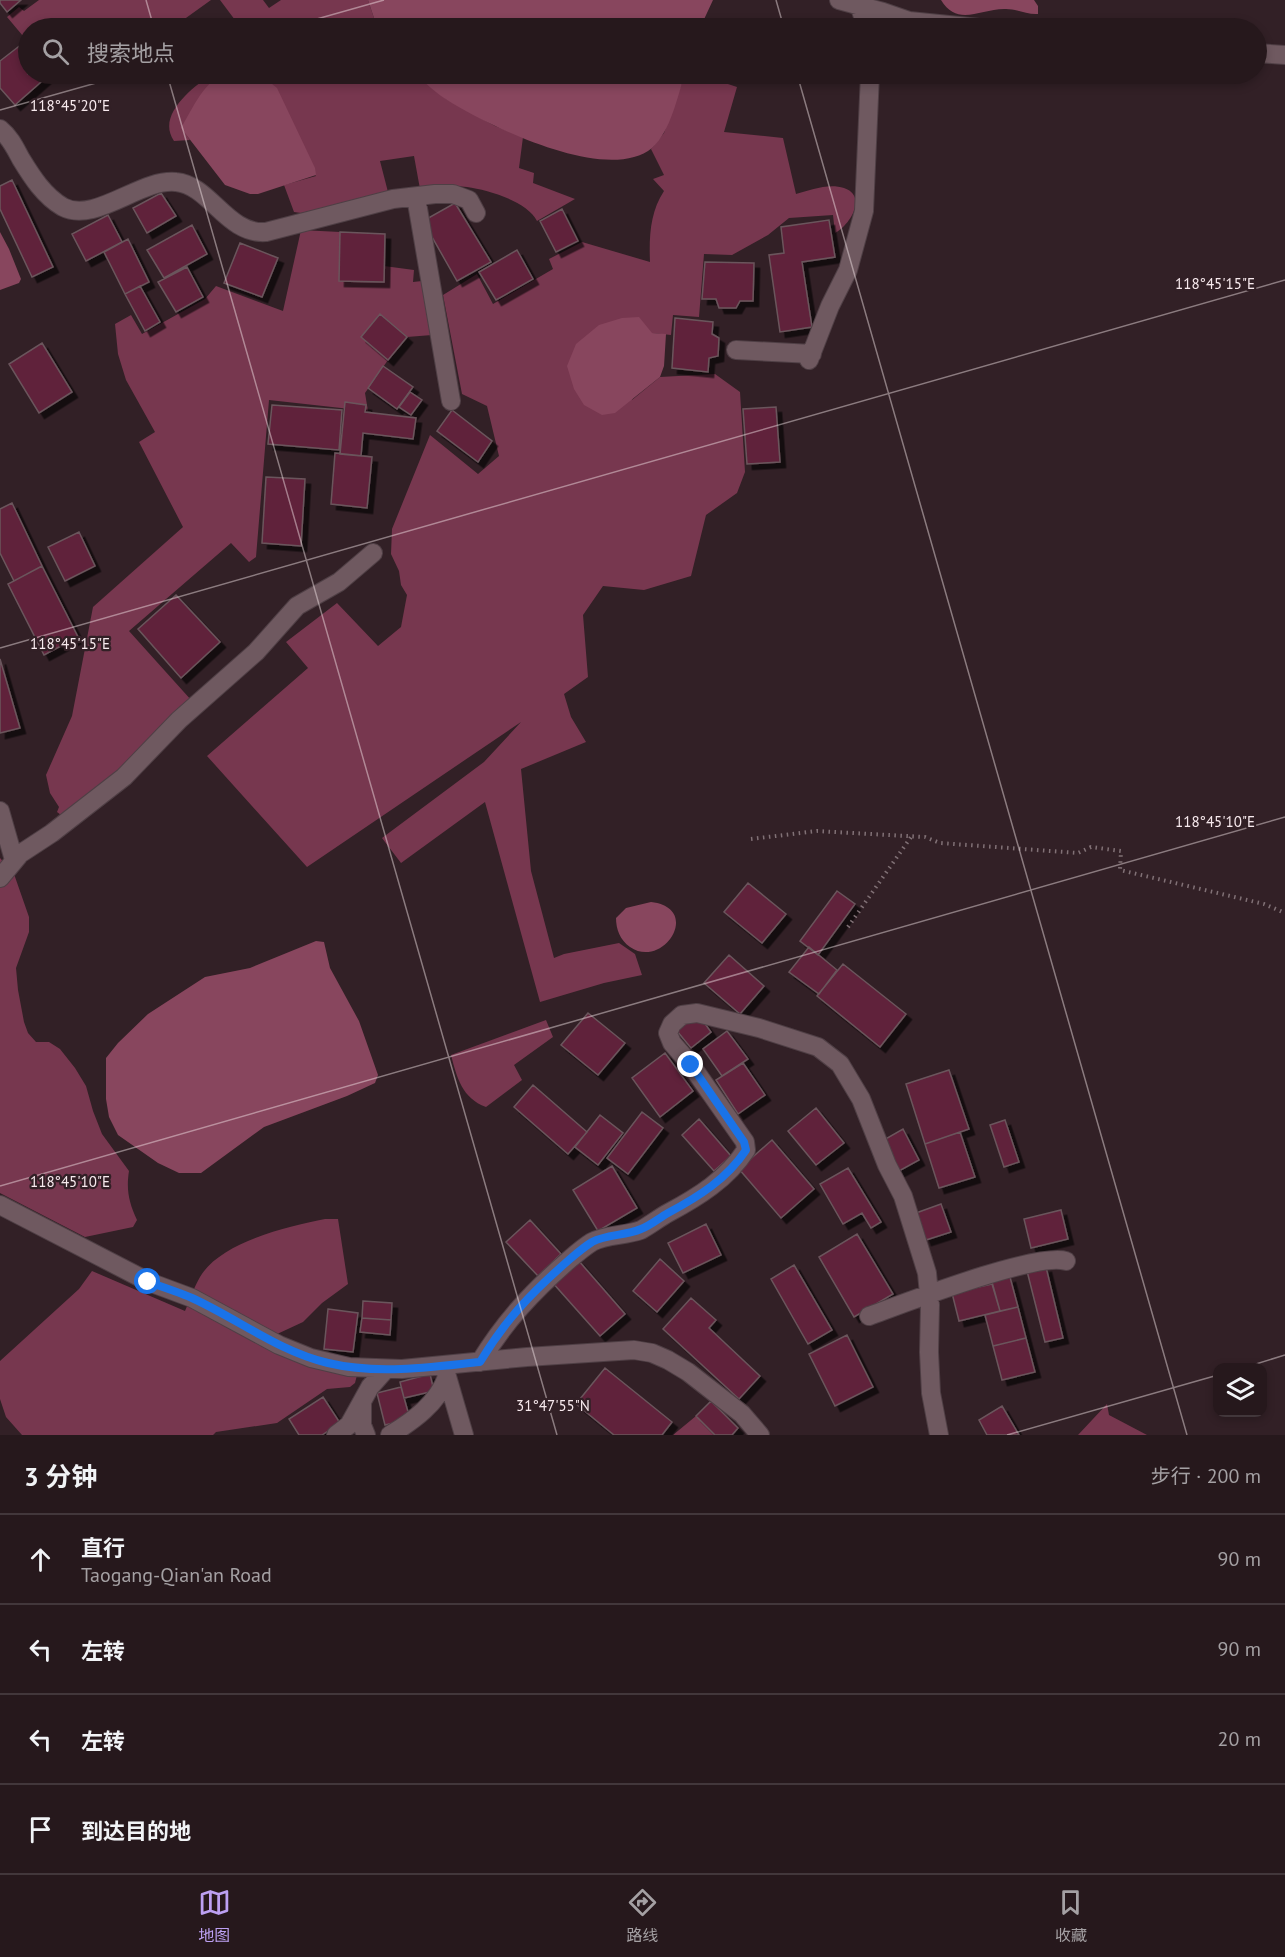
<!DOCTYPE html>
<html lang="zh">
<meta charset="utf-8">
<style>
:root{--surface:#26181c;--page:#2e2125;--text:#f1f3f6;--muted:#a4a0a3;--line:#42373b;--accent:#bca0f2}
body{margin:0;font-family:"PT Sans","Noto Sans SC",sans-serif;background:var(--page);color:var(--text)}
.controls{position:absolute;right:18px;bottom:18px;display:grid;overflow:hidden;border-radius:12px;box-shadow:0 3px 9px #0003}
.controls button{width:54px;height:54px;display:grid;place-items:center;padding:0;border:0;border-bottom:2px solid var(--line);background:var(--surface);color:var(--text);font:30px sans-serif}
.stop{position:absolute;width:18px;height:18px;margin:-14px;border:4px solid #1a73e8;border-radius:50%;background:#fff}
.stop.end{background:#1a73e8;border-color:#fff;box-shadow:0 2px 6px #0008}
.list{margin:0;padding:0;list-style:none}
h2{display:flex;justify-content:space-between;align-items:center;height:78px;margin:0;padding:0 24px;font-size:26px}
h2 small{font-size:20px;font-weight:400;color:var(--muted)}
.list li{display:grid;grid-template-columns:39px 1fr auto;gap:18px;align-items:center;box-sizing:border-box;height:90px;padding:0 24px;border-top:2px solid var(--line)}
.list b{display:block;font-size:22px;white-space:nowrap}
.list p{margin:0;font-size:20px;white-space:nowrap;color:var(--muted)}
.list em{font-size:20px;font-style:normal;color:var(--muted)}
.icon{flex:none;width:33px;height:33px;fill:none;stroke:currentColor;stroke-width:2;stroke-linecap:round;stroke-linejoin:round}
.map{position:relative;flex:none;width:1285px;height:1435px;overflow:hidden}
.search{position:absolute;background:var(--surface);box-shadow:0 3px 9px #0003;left:18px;right:18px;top:18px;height:66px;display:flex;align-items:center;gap:15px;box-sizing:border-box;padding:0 21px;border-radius:33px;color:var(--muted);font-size:22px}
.sheet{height:438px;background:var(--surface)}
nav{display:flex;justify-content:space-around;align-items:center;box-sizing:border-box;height:84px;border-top:2px solid var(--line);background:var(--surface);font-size:16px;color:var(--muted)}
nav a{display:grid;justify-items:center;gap:3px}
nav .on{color:var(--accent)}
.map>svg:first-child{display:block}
</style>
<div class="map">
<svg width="1285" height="1435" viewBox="0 0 1285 1435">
<defs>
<filter id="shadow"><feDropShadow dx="5.5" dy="5.5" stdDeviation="0" flood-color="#0009"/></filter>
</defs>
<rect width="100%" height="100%" fill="#322026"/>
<path fill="#77374f" d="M39 0H211L172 28H106L104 26 101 28H28V42L7 17 19 7 24 11Z
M220 0H263L269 8 281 0H368L374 18 380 28H241Z
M212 74H228L219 75 182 128 190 140 174 141C156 115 193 87 212 74Z
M250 74H416L446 99 495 126 523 137 519 168 534 173 533 183 575 199 537 221C527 201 488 190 467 187 452 185 435 188 420 189L414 156 380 161 388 192 301 213 294 212 284 185 316 176Z
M685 74H698L737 87 724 132 783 138 796 194C811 190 828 183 844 188 868 196 850 225 835 233L833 215 789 218 768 235 732 255 704 254 699 317 673 315 671 335 652 333 632 400 660 377 715 374 740 392 745 472 737 493 706 515 691 576 644 590 603 586 583 615 588 677 564 694 571 717 586 742 521 769 531 871 554 958 564 954 619 943 635 954 642 975 604 983 540 1002 485 802 401 863 382 838 484 762 521 722 307 867 207 756 308 668 286 642 337 603 378 646 401 627 407 595 401 585 399 571 391 554 392 529 430 435 478 474 499 456 487 406 462 394 443 295 477 274 493 304 553 269 549 259 582 242 650 262C649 237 650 212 664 191L653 179 664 175 651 149 664 133Z
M301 230 340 232 384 266 414 270 413 282 422 281 432 335 407 337 380 315 362 337 388 360 365 393 368 411 269 400 256 557 249 562 231 543 129 631 192 701 125 768 65 818 57 812 59 807 50 793 46 775 72 716 93 607 183 527 139 442 155 432 126 380 118 354 115 324 131 315 142 334 205 299 216 286 283 311Z
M0 858 14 874 29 917V932L16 968 18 990 24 1022 28 1033 36 1042H49L60 1049 75 1068 86 1086 93 1111 102 1134 129 1171C126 1190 129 1203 137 1220L133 1227 85 1237 0 1193Z
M546 1020 553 1037 514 1065 522 1080 486 1107C462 1098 457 1078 451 1055Z
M325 1219H338L348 1284 322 1303 303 1322 275 1335 357 1375 355 1383 350 1387 327 1389 277 1423 216 1432 213 1435H22L6 1417 0 1399V1361L79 1289 92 1271 185 1311C190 1300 194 1287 200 1277 220 1242 289 1226 325 1219Z
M1107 1404 1109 1415 1147 1435H1078Z
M696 1416 715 1435H673Z"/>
<path fill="#88465e" d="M368 0H713L700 28H380L374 18Z
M941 0H1034L1038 6V14C1028 15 1017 9 1006 9 981 8 958 28 941 0Z
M228 74 261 75 277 88 315 168 316 175 258 194H250L225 185 181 128C192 110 206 76 228 74Z
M416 74H685C677 97 671 131 652 148 607 185 489 126 447 100 436 93 425 83 416 74Z
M0 232 9 249 21 279 19 283 0 290Z
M639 317 652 333 666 334 664 366 660 377 615 413 602 415 584 405 574 389 567 366 576 344 599 325 622 318Z
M651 902C703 908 663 970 630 947 620 940 616 929 616 918L626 908Z
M316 941 324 942 330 968 359 1021 378 1075 375 1083 347 1096 264 1127 201 1173H179L158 1163 118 1135 109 1117 106 1099V1058L118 1043 148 1014 205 977 250 968Z"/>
<path fill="#60223b" stroke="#6b555c" stroke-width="1.5" filter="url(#shadow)" d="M0 0H21L7 12 0 3Z
M22 44 28 51V74L49 75 15 105 0 88V61Z
M12 180 53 267 32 277 0 209V186Z
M161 193 176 216 147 233 133 208Z
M455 203 491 262 457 281 423 221Z
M562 209 578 241 556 252 540 221Z
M108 215 122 242 86 261 72 234Z
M829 220 835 257 802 262 812 327 780 332 769 255 784 253 781 227Z
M192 225 207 254 164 278 147 250Z
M340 232 385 234 384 282 339 281Z
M128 239 149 282 125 294 104 252Z
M240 243 278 258 262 297 224 283Z
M517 250 533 279 496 300 479 272Z
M705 262 754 263 753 301H740L736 308H719L716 299H702Z
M187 267 203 297 176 312 158 282Z
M140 286 160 322 145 331 125 294Z
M380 314 407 337 388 360 361 337Z
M675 318 713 322 712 334 719 338 718 356 709 358 708 372 672 368Z
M42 343 72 392 39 413 9 364Z
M383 366 413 387 397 409 368 388Z
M410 392 422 400 411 415 399 407Z
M345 402 366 405 365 412 416 418 413 439 363 433 361 456 340 454Z
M272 405 342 410 339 450 268 444Z
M776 407 780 462 747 464 743 409Z
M452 410 492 441 478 462 437 431Z
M335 453 372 457 367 508 331 504Z
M266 477 305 479 301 546 262 543Z
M12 503 42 566 14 581 0 553V509Z
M79 532 95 566 65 581 48 547Z
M42 566 78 637 44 655 8 584Z
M176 595 220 642 181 678 138 629Z
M0 659 20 728 0 733Z
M748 883 786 914 762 943 724 912Z
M837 891 855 904 818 955 800 941Z
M809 947 837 970 819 994 789 972Z
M729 955 764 986 740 1014 704 983Z
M843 964 906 1014 880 1047 817 996Z
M588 1013 625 1043 598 1075 561 1045Z
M698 1014 711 1032 691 1048 677 1031Z
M727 1031 748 1059 722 1076 703 1049Z
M665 1053 693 1091 660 1117 632 1078Z
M743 1063 765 1095 738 1114 716 1080Z
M949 1070 969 1129 925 1144 906 1084Z
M533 1085 587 1132 568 1154 514 1107Z
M816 1108 844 1143 816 1165 788 1131Z
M642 1112 663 1128 628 1174 607 1158Z
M600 1115 623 1133 598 1165 575 1147Z
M699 1119 731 1156 714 1171 682 1135Z
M1005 1120 1019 1162 1004 1167 990 1125Z
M903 1129 919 1160 899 1171 882 1141Z
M960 1132 975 1177 939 1188 925 1144Z
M772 1140 814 1189 781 1218 739 1169Z
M612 1166 637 1208 598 1231 573 1190Z
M848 1168 881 1222 871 1228 862 1213 843 1224 820 1184Z
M941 1204 951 1232 926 1240 916 1213Z
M1061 1210 1068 1239 1031 1248 1024 1219Z
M530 1220 561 1254 538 1276 506 1242Z
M706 1224 721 1255 683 1273 668 1243Z
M857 1234 893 1294 854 1317 819 1257Z
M660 1259 684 1281 657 1312 633 1291Z
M578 1260 625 1314 600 1336 552 1282Z
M794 1265 832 1330 808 1344 771 1279Z
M1046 1267 1063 1338 1045 1342 1027 1271Z
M1010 1277 1018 1307 1000 1311 992 1282Z
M992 1284 1000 1311 959 1321 952 1293Z
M691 1298 716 1320 709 1328 760 1376 739 1399 663 1329Z
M363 1301 392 1303 391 1320 362 1318Z
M1018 1307 1026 1338 993 1346 985 1315Z
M328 1309 358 1313 353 1352 324 1349Z
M362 1318 391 1320 390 1335 360 1332Z
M847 1335 873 1387 835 1406 809 1354Z
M1026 1338 1035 1372 1002 1380 993 1346Z
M605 1368 672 1422 662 1435H614L576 1404Z
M430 1374 434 1391 404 1398 400 1382Z
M401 1387 410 1419 385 1425 377 1393Z
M323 1397 340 1423 322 1435H299L289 1419Z
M711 1401 738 1428 732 1435H715L696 1416Z
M1002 1406 1019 1435H987L979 1420Z"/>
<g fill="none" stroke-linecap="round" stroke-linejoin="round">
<g stroke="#4f3f45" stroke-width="20">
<path id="minor" d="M839 0 883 12 909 21 979 28
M859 5 867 28
M1256 53 1285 55
M0 129C10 137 15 148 21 159 32 177 44 196 63 207 95 224 141 178 176 182 210 185 227 235 266 232L393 199 435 194H453L469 200 476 213
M416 197 451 401
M736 350 812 354
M809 360 830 306 848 270 864 211 870 74
M0 811 14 860
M0 878 20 854 52 833 124 777 179 720 256 652 297 606 339 582 373 553
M0 1205 149 1282 192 1298 279 1345 311 1358 349 1367 402 1369 527 1357 634 1350 652 1353 668 1360 688 1372 742 1414 760 1435
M869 1316C905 1303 1036 1252 1066 1261
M480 1362C505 1321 533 1291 570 1259 577 1253 584 1247 592 1242 607 1234 625 1236 641 1230 650 1225 659 1218 668 1213 698 1197 727 1179 746 1150L745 1142 691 1065 672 1043 668 1033 672 1024 682 1015 697 1013 759 1028 818 1047 840 1064 861 1099 887 1165 903 1196 927 1273 930 1305 929 1352 931 1393 939 1435
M446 1373 464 1435
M362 1404V1425L366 1435
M336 1435 349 1425 370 1387 386 1369
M390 1435C414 1420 437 1404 447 1377"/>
</g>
<path stroke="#817176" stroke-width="4" stroke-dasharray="1.5 4.5" stroke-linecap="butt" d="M751 839 817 831 925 837 940 843 1078 853 1091 847 1121 851 1120 870 1264 904 1285 913
M848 927 911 837"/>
<use href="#minor" stroke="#6f5960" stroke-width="18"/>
</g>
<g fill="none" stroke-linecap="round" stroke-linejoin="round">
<path stroke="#1a73e8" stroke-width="8" d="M148 1282C163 1287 178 1292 192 1298 238 1319 278 1351 328 1363 378 1375 430 1367 480 1362 506 1319 532 1292 570 1259 577 1253 584 1247 592 1242 607 1234 625 1236 641 1229 651 1225 659 1218 668 1213 698 1197 727 1179 746 1150L744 1142 691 1065"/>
</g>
<path fill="none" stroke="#f8eaee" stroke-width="1.5" stroke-opacity="0.45" d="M146 0 154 28M776 0 784 28M285 28 384 0M167 74 557 1435M797 74 1187 1435M0 110 128 74M0 648 1285 280M0 1186 1285 817M1243 1368 1285 1355M1007 1435 1218 1375"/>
<g font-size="15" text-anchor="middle" fill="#f8eaee" stroke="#322026" stroke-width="4.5" stroke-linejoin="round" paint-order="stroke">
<text x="70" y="111">118°45'20"E</text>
<text x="1215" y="289">118°45'15"E</text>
<text x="70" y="649">118°45'15"E</text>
<text x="1215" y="827">118°45'10"E</text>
<text x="70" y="1187">118°45'10"E</text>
<text x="553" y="1411">31°47'55"N</text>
</g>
</svg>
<div class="controls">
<button><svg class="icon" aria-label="layers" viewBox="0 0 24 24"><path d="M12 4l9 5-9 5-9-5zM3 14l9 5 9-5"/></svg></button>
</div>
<div class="stop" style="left:148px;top:1282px"></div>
<div class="stop end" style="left:691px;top:1065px"></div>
<div class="search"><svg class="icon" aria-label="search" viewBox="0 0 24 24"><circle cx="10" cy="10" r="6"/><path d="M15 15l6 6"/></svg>搜索地点</div>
</div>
<section class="sheet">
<h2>3 分钟<small>步行 · 200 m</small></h2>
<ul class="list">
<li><svg class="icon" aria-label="ahead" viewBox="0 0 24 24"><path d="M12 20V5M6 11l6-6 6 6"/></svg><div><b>直行</b><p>Taogang-Qian'an Road</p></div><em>90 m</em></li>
<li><svg class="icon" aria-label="left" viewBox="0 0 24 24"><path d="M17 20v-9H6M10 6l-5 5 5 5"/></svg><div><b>左转</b></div><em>90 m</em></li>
<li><svg class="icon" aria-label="left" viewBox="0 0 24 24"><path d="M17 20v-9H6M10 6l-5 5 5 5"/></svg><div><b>左转</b></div><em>20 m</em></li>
<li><svg class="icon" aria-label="arrive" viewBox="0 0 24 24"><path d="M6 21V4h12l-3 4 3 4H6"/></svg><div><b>到达目的地</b></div></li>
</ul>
</section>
<nav>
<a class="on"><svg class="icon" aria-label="map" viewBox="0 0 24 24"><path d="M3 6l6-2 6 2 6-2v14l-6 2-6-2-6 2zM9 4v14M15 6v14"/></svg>地图</a>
<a><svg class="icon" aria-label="directions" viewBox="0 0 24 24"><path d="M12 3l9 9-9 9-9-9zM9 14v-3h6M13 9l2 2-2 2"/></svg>路线</a>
<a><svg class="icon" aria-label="saved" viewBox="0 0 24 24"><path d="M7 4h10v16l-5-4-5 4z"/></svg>收藏</a>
</nav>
